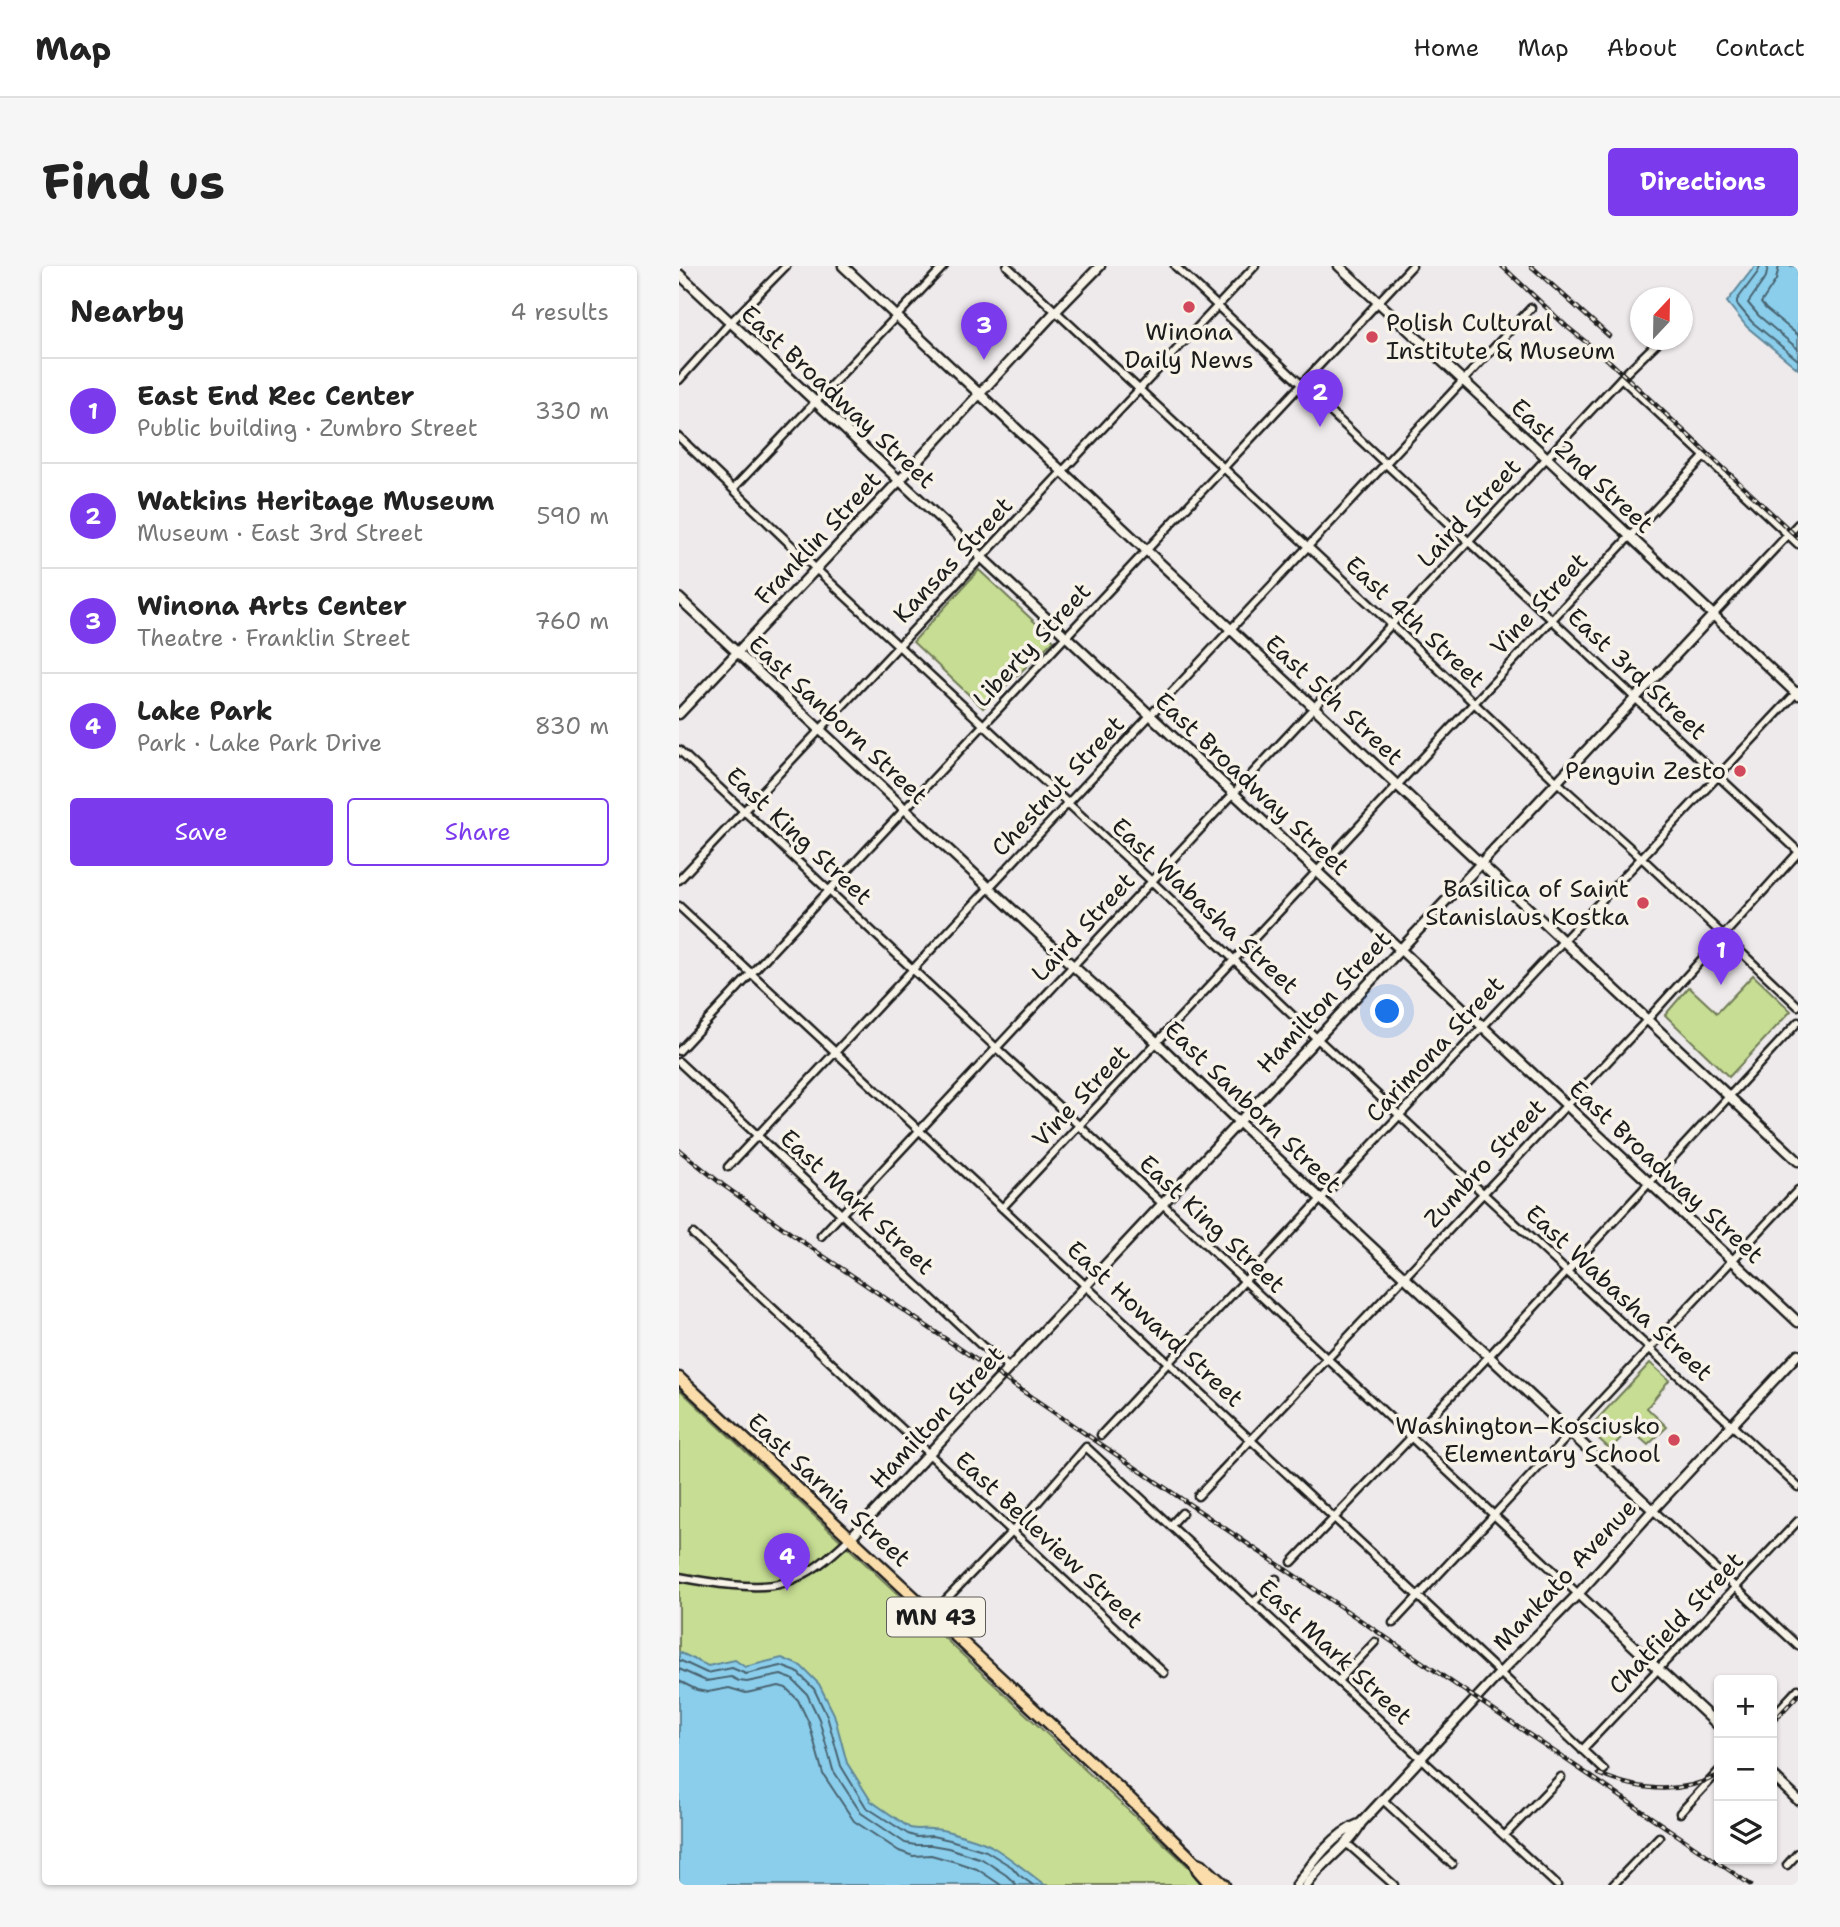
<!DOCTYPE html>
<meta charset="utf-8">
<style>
:root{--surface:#fff;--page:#f6f6f6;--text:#222;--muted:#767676;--line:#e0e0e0;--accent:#7c3aed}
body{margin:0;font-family:"Shantell Sans",sans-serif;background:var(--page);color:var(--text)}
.controls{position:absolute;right:21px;bottom:21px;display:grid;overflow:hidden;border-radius:7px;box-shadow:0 2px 5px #0004}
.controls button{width:63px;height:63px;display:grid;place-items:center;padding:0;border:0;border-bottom:2px solid var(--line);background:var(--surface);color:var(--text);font:35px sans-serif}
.compass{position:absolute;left:951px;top:21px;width:63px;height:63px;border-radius:50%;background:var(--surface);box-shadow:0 2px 5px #0004;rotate:22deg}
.you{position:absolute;left:709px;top:746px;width:24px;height:24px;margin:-18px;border:5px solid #fff;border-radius:50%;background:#1a73e8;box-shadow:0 0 0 10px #1a73e833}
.badge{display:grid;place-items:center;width:46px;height:46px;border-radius:50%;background:var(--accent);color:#fff;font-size:23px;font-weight:700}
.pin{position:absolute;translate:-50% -58px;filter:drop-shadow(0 2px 4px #0008)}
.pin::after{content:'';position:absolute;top:37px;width:24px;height:21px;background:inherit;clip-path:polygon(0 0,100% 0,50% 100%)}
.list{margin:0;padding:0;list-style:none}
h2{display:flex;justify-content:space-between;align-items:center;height:91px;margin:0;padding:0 28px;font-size:30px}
h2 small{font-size:23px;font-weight:400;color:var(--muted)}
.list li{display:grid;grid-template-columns:46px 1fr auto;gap:21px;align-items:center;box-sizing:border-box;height:105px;padding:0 28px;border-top:2px solid var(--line)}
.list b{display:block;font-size:26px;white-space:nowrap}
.list p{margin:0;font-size:23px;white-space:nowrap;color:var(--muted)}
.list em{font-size:23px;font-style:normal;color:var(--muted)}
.actions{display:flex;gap:14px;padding:21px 28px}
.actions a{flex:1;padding:16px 0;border:2px solid var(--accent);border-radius:7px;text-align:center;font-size:24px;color:var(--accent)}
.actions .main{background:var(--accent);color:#fff}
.icon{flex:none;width:38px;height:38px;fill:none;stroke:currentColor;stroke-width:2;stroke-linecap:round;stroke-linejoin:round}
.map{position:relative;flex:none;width:1119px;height:1619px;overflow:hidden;border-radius:7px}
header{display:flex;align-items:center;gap:42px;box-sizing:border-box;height:98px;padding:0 35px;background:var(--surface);border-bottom:2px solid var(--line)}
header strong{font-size:33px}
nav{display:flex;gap:38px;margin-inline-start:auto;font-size:24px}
.intro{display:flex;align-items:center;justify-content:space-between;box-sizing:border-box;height:168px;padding:0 42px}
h1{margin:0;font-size:49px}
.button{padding:18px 32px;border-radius:7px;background:var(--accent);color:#fff;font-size:24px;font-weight:700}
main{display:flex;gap:42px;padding:0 42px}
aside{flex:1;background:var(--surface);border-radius:7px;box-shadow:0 2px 5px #0004}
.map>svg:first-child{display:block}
</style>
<header>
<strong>Map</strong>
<nav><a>Home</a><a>Map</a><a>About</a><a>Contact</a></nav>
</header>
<div class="intro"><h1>Find us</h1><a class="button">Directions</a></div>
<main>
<aside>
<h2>Nearby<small>4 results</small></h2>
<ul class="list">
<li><span class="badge">1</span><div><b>East End Rec Center</b><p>Public building · Zumbro Street</p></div><em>330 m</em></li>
<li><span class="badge">2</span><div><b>Watkins Heritage Museum</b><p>Museum · East 3rd Street</p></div><em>590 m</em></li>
<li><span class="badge">3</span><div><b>Winona Arts Center</b><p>Theatre · Franklin Street</p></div><em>760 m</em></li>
<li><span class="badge">4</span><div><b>Lake Park</b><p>Park · Lake Park Drive</p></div><em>830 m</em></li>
</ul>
<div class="actions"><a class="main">Save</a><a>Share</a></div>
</aside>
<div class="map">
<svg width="1119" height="1619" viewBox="0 0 1119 1619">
<rect width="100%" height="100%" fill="#eee9ea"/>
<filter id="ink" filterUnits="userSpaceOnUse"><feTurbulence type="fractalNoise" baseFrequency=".0143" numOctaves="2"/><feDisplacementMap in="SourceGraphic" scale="14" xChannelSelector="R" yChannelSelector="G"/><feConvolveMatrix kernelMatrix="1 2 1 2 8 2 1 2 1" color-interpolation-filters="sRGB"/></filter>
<g filter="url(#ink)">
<path fill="#c6dd93" stroke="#717c58" stroke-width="2" d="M300 304 375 374 304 442 234 376Z
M1074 709 1112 745 1050 811 986 749 1010 721 1038 747Z
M971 1097 990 1114 968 1142 988 1161 969 1179 951 1163 931 1183 909 1163Z
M0 1123 529 1619H0Z"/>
<path fill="#8bceec" stroke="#5f8799" stroke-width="2" d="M1076 0H1119V103L1068 61 1048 36Z
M0 1386 29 1400 56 1394 66 1401 103 1392 122 1400 140 1418 155 1448 168 1497 192 1535 231 1562C239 1564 245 1562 253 1563 260 1563 268 1565 275 1567 287 1571 301 1574 312 1580 331 1591 348 1606 366 1619H0Z"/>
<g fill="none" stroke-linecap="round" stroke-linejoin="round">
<path stroke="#48636f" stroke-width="2" d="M1081 0 1079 6 1058 34V38L1073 56 1119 94
M1089 0 1087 11 1069 37 1080 50 1119 83
M1100 0 1097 14 1082 37 1087 43 1119 69
M0 1394 28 1407 53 1402 67 1408 102 1400 118 1406 135 1423 148 1450 162 1500 187 1541 229 1568 238 1571 253 1570 271 1574 307 1585 333 1601 340 1609 354 1619
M0 1403 27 1415 52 1411 60 1415 68 1416 102 1409 113 1413 128 1428 140 1453 154 1504 182 1547 226 1577 236 1579H252L269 1582 303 1593 327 1609 338 1619
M0 1415 18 1424 29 1426 50 1422 67 1427 100 1420 107 1422 119 1434 130 1457 144 1508 175 1555 220 1585 234 1590 252 1589 277 1596 298 1603 322 1619"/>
<g stroke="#1c1c1c" stroke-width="11">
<path id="street" d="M328 0 713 359 878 516 968 597 1119 740
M496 0 1119 585
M1003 50 1006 47
M942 112 1119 278
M0 114 52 56 107 0
M0 171 137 303 466 609 630 765 1119 1221
M54 223 265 0
M1035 348 1119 258
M0 484 899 1328
M0 614 576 0
M0 640 925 1504
M0 785 733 0
M0 796 302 1079 331 1102
M49 901 852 42
M323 942 1025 191
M14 968 485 1407
M142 970 945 109 981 74
M422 1169 642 933 1119 425
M519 1230 967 755 1119 587
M974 1244 1119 1380
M492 1259 503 1247
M613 1296 811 1089 1119 756
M0 1311C27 1316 77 1325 104 1317 131 1309 151 1291 171 1272
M575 1336 597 1313
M253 1348 341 1257 407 1181 878 1619
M714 1357 1119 924
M659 1415 696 1376
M1093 1451 1119 1423
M903 1484 1119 1255
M704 1534 773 1598
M1001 1547 1040 1505
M826 1569 882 1511
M665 1577 672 1581 715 1619
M1108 1599 1119 1587
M934 1619 980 1571"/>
</g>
<g stroke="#1c1c1c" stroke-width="13">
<path id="secondary" d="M164 0 1119 895
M660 0 868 192 1119 429
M0 8 1119 1056
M0 332 394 700 470 769 565 861 974 1244
M0 448 220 215 377 45 421 0
M171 1272 1035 348
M899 1328 1040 1460
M1093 1509 1119 1534
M618 1619C634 1596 655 1567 682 1557
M628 1619C642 1596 672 1578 682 1557L821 1407 899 1328 974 1244 1119 1088"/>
</g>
<g stroke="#1c1c1c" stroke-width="15">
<path id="primary" d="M0 1112 446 1528 516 1596 523 1599 545 1619
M516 1597 519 1604 532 1619"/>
</g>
<use href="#street" stroke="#f7f3e8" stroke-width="6"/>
<use href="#secondary" stroke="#f7f3e8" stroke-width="8"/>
<use href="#primary" stroke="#faddab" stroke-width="10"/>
<g stroke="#1c1c1c" stroke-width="4.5">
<path id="rail" d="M823 0 887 60 929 94 1119 272
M852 0 930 70
M0 884 44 919 131 981 1072 1619
M1093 1457 1119 1429
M920 1508C960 1525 1001 1529 1040 1509"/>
</g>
<use href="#rail" stroke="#f7f3e8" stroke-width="2" stroke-dasharray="5" stroke-linecap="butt"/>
</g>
</g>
<g fill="#d1495b" stroke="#f7f3e8" stroke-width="2.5">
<circle cx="510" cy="41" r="7"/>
<circle cx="693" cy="71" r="7"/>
<circle cx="1061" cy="505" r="7"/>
<circle cx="964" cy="637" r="7"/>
<circle cx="995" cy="1174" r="7"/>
</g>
<g text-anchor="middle" stroke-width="7" stroke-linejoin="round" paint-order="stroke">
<rect fill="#f7f3e8" stroke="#5e5c59" stroke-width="2" x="208" y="1331.5" width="98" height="39" rx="5"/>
<g font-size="23" font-weight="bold" fill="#1c1c1c">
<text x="257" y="1359">MN 43</text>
</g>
<g font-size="24" fill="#1c1c1c" stroke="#f7f3e8" text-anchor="end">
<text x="707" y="65" text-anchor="start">Polish Cultural<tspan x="707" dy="28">Institute &amp; Museum</tspan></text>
<text x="510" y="74" text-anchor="middle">Winona<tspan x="510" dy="28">Daily News</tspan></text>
<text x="1047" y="513">Penguin Zesto</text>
<text x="950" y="631">Basilica of Saint<tspan x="950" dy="28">Stanislaus Kostka</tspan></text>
<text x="981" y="1168">Washington–Kosciusko<tspan x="981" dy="28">Elementary School</tspan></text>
</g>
<g font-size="24" fill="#1c1c1c" stroke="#f7f3e8">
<text transform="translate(159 131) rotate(43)" y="8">East Broadway Street</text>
<text transform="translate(903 200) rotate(43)" y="8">East 2nd Street</text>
<text transform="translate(790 247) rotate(-47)" y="8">Laird Street</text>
<text transform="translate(139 272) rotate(-47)" y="8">Franklin Street</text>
<text transform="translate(274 294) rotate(-47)" y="8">Kansas Street</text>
<text transform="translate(860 338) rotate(-47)" y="8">Vine Street</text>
<text transform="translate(736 356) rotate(43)" y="8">East 4th Street</text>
<text transform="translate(353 379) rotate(-47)" y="8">Liberty Street</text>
<text transform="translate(958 408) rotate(43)" y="8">East 3rd Street</text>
<text transform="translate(655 434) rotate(43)" y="8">East 5th Street</text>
<text transform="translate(159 454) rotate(43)" y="8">East Sanborn Street</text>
<text transform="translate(573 518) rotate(43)" y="8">East Broadway Street</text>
<text transform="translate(379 520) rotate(-47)" y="8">Chestnut Street</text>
<text transform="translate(120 570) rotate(43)" y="8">East King Street</text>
<text transform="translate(526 640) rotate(43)" y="8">East Wabasha Street</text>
<text transform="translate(404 661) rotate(-47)" y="8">Laird Street</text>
<text transform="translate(645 736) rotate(-47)" y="8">Hamilton Street</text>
<text transform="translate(756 783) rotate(-47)" y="8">Carimona Street</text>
<text transform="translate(402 830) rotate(-47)" y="8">Vine Street</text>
<text transform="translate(574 841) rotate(44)" y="8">East Sanborn Street</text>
<text transform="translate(806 897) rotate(-47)" y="8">Zumbro Street</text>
<text transform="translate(987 906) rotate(43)" y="8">East Broadway Street</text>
<text transform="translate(178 936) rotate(43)" y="8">East Mark Street</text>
<text transform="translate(533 958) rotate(43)" y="8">East King Street</text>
<text transform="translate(940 1027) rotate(43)" y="8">East Wabasha Street</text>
<text transform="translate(476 1058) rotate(43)" y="8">East Howard Street</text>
<text transform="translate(258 1151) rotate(-47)" y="8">Hamilton Street</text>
<text transform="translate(150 1224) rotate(43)" y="8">East Sarnia Street</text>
<text transform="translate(370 1274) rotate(43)" y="8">East Belleview Street</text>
<text transform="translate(886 1309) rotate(-47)" y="8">Mankato Avenue</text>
<text transform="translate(997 1357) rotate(-47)" y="8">Chatfield Street</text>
<text transform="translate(656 1386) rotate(43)" y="8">East Mark Street</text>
</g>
</g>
</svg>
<div class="controls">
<button>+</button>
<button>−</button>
<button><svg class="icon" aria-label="layers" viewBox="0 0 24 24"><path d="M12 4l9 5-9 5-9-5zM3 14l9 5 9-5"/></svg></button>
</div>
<svg class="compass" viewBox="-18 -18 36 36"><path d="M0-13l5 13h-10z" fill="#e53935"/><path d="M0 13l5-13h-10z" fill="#767676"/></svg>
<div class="you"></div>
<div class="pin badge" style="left:1042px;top:719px">1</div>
<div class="pin badge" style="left:641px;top:161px">2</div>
<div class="pin badge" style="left:305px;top:94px">3</div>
<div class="pin badge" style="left:108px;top:1325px">4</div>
</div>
</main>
